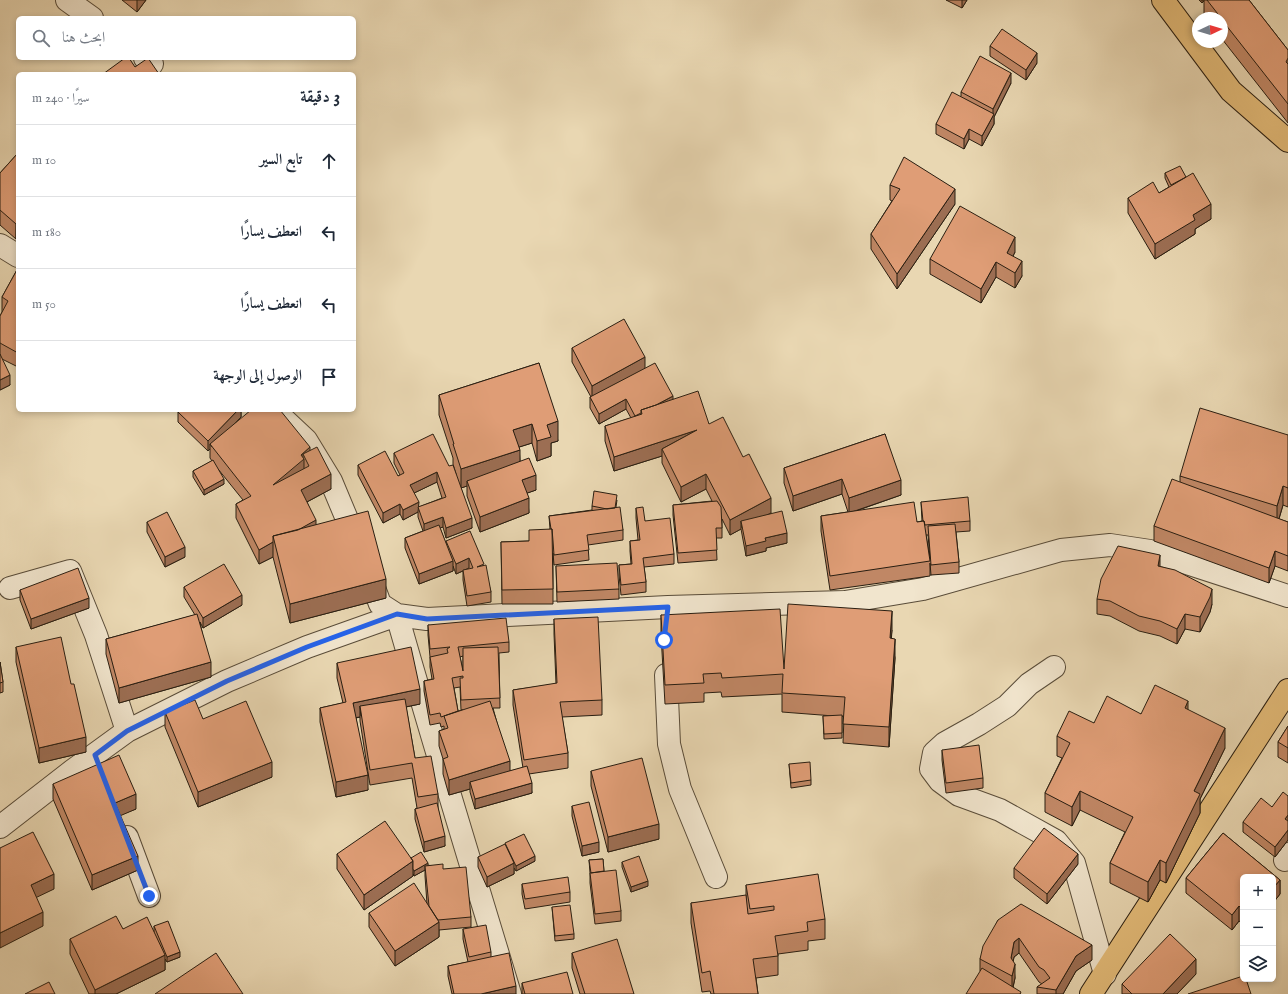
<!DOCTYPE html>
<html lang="ar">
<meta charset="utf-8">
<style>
:root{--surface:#fff;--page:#f6f6f7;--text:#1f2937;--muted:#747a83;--line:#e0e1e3}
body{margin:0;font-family:"IM FELL English",Amiri,serif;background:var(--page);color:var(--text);direction:rtl}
.controls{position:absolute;right:12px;bottom:12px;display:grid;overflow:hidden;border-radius:6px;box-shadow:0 2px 6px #0003}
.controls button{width:36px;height:36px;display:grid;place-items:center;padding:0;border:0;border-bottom:1px solid var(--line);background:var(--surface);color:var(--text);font:20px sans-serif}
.compass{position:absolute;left:1192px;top:12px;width:36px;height:36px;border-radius:50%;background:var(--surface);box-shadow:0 2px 6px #0003;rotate:86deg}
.stop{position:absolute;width:12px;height:12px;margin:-9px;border:3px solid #2563eb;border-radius:50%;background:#fff}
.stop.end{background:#2563eb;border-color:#fff;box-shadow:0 1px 4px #0008}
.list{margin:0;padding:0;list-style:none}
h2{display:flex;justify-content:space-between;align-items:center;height:52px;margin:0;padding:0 16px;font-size:17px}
h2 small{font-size:13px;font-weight:400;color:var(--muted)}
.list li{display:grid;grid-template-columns:26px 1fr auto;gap:12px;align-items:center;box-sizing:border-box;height:72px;padding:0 16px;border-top:1px solid var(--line)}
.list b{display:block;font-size:15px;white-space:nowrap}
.list em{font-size:13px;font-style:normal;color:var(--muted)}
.icon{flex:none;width:22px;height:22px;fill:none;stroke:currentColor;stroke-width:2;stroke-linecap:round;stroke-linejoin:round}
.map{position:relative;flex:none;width:1288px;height:994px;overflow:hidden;direction:ltr}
.search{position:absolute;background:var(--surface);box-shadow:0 2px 6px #0003;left:16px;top:16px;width:340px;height:44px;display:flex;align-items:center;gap:10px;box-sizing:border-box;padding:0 14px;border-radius:6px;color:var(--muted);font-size:15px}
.panel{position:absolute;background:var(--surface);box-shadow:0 2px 6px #0003;left:16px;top:72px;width:340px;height:340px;border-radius:6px;direction:rtl}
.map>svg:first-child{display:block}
</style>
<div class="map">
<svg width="1288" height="994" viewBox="0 0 1288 994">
<rect width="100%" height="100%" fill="#e9d7b2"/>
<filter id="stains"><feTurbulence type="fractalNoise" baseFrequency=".005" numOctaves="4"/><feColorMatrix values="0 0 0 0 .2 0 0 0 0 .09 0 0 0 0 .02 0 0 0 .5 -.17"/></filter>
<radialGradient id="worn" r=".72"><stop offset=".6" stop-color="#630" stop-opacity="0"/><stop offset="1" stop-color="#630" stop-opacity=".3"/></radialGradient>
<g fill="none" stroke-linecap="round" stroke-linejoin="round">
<g stroke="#594c39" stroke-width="24">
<path id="minor" d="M67 0 92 18
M145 58 152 64
M0 245 18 256
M274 410 306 440 331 481 362 555 380 604 397 615 427 619 668 607 845 602 923 589 1061 550 1110 545 1150 551 1288 596
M10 588 70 571 96 635 127 731
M1054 667 1029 684 1007 706 979 724 945 743 934 753 931 769 940 781 959 795 1000 810 1056 841 1074 863 1105 974
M666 675 669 744 680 789 716 877
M0 827 72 771 127 731 227 681 307 647 397 615C433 742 472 868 510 994
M127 837 149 896
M1285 860 1288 854"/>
</g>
<g stroke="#291e11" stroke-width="24">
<path id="major" d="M1163 0 1231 91 1288 141
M1091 994 1288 690"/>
</g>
<use href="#minor" stroke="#f1e5cd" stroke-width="22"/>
<use href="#major" stroke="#e4bc79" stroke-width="22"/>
</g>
<path fill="#c08765" stroke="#291e11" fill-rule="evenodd" d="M122 0H146L137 12Z
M946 0H967L962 8Z
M1199 0H1249L1288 50V123L1222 39V18H1206L1204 16V1L1202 3Z
M990 46 1037 63 1026 80 990 56Z
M1011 83 994 117V124L982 146 969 139 964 149 936 134V124L961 96V92Z
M18 153 16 239 0 225V173Z
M1165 173 1186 177 1211 219 1195 229V234L1155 259 1128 213V198L1159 193 1169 187 1165 178Z
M890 185 955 204 897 289 871 249V234L892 201 890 200Z
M1015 252 1013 256 1022 276 1015 288 996 277 981 303 930 274V259Z
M18 268V367L2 359 10 385 0 390V316L2 312V297Z
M572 348 645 368 673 399 709 424 771 513 769 515 787 543 766 548V551L746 556 741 529 730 535 722 519V538H716L717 560 678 563 673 515V505L712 501 706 489 681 502 662 463V456L614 471 605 441V426L631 418 626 409 599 424 590 408V397H591L572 362Z
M539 363 558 441 551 443V456L537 461 532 443 519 447 520 461 536 490 527 493 529 513 480 532 467 496V486L461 488 472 528 446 538 443 527 440 528 446 544V541L484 566 491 592V602L467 606 463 580V571L456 574 453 566V571L419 584 405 548V538L423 531 418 517V512L403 520 400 514 383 523 358 475V465L398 476 400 475 394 463V453L449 466 456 474 453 464V458L439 415V395ZM437 482 442 498 419 507 414 493Z
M241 410V417L236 422 310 450 331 489 307 502 316 525 386 598 290 623 273 557 259 564 236 518V504L243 500 218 469 224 484 204 495 193 477V471L212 461 210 458V449L208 451 178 422V412Z
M885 434 901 495 856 511 917 522 922 521 921 502 970 521V531L956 532 959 562V573L931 575 930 563V576L830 590 821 531V516L848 512 842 494 793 511 784 483V468ZM926 535H928L930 558Z
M1288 435V507L1283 505 1279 519 1288 522V571L1275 566 1269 583 1154 541V526L1180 482V476Z
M617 500 616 507 623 530V540L588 545 589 560 554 565 553 553V604H502L501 542 529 541 550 529 549 516 592 510V506Z
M636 508 645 521 674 554V564L644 567 646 582V592L621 595 619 575V565L631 564 630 551V541L638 540 636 518Z
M147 522 185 557 165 567 147 532Z
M556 566 619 589V599L557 602Z
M1160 567 1212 604 1210 612 1200 632 1185 629 1177 644 1160 636 1139 631 1110 616 1097 614V599Z
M184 587 242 605 203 628 200 622 211 677 119 703 106 654V639L195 615 184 597Z
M20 590 89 608 31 629 20 600Z
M661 615 784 669 892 630 891 638 895 658 889 747 843 743 844 717 842 716V738L824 739 823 716H834L782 712V694L722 697 721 692 704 693V702L665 704 661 635Z
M554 619 602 700V715L562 717 568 753V768L529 774 532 793 475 809 470 792V789L449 795 443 774V759L439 746V731L444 729V726L441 727 440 723 430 725 424 691V681L432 679 430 667V657L428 635V625L509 642V652L499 653 500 708H493L510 771 523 768 513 705V690L556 684 554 634ZM463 656V670L460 657ZM460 687 461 710H463L458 711 454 688Z
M16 647 86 752 39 763 16 662Z
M0 662 3 682V692L0 693Z
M337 663 420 704 406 707 415 758 438 794V808L445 846 424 852 415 819V809L417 808 412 778 370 785 360 721V717L356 718 368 790 336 797 320 722V708L343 703 337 678Z
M1188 710 1225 748 1200 799V813L1166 883 1160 880 1148 902 1110 883V863L1125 832 1080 810 1072 826 1045 812V793L1062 758 1057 756V736L1094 723 1141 714Z
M165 712 203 719 272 777 198 807 165 727Z
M1288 726V763L1278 757V742Z
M942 750 983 778V788L946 793 942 760Z
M789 764 811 780V785L791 788Z
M591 771 659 839 608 852 591 786Z
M53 784 136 809 120 815 138 870 92 890 53 799Z
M1288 796V840L1275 857 1243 832V822L1272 807Z
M572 806 599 852 582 856 572 816Z
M1223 833 1280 880V894L1273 903V877H1243V924L1239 921 1232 930 1186 893V878Z
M337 854 411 858 428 865 443 869 471 917V927L439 930V937L395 966 369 927V913L427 904 425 876V870L414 876 413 874V876L364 910 337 869Z
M478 857 535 861 516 871 514 868V874L487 887 478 867Z
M603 859 604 872 621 911V921L595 924 590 883V873L589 860Z
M622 862 648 886 631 892 622 867Z
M1078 864 1047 904 1014 878V868Z
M522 884 570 892V902L525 909 522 894Z
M746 885 825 919V939L808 941V950L778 954V975L756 978 758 994H711L710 991 702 992 691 923V903L746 900Z
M552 907 574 934V939L555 941Z
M998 920 1092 960 1076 971 1063 994H1037V987L1042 984 1039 982 1019 953 1014 957 1013 961 1015 978 1013 988 1021 994 980 971V959Z
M154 926 180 957 167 962 165 959V970L116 994H89L70 954V939L123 929 154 932Z
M463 929 491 952V957L516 994H452L448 976V966L468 962 463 939Z
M572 953 634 994H580L572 968Z
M1196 974 1177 994H1122V984Z
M522 983 573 994H522Z"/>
<path fill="#9c6e53" stroke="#291e11" d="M137 0H146L137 12Z
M962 0H967L962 8Z
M1202 0H1204V1L1202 3Z
M1037 53V63L1026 80V70Z
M1011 73V83L994 117V124L982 146V136L993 116V109Z
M969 129V139L964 149V139Z
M955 189V204L897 289V274Z
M1211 204V219L1195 229V234L1155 259V244L1193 215Z
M18 222V237L16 239V224Z
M1015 237V252L1007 268V253Z
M1022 261V276L1015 288V273Z
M996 262V277L981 303V289Z
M645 357V372L592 401V386Z
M10 375V385L0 390V380Z
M673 396V406L642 414V413Z
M626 399V409L599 424V414Z
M238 410H241V417L212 447 210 444V449L208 451V441Z
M558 421V441L551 443V456L537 461V441L547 425Z
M532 424V443L513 449V430Z
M697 430 662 449V456L614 471V457Z
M310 447V462L303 454V460L304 459V474L273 485 301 455Z
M520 450V469L467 481V486L461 488V469Z
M437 472V482L410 495V485Z
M331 474V489L301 505V490Z
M706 474V489L681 502V487Z
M536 475V490L522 495V480Z
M224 479V484L204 495V490Z
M842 479V494L793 511V496Z
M901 480V495L849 513V498Z
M1283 486V505L1277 525V506Z
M529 498V513L480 532V517Z
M771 498V513L742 528 741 521V529L730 535V520Z
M419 502 418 512 403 520V510Z
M400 504V514L383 523V513Z
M443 517V527L424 534V524Z
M472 518V528L446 538V528Z
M316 520V535L274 540Z
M787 533V543L766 548V551L746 556V546L765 538Z
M273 542V557L259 564V550Z
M185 547V557L165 567V557Z
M1275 551V566L1269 583V568Z
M1160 555V570L1158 566Z
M469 558V568L456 574V564Z
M453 561V571L419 584V574Z
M386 579V598L290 623V604Z
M1212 589V604L1210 612 1200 632V617Z
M242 595V605L203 628V618Z
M89 598V608L31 629V619Z
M892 611V630L890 658V638Z
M1185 614V629L1177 644V629Z
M895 639V658L889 747V727Z
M211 662V677L119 703V688Z
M420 689V704L361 716 360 706V717L353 718V703Z
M1188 701V721L1185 708Z
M1225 728V748L1200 799V813L1166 883V863L1194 791Z
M86 737V752L39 763V748Z
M510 761V776L470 782V789L449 795V780Z
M272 762V777L198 807V792Z
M368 775V790L336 797V782Z
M532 783V793L475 809V799Z
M1080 791V810L1072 826V807Z
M136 794V809L115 818V803Z
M1288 815V825L1285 819Z
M659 824V839L608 852V837Z
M1288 830V840L1275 857V847Z
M445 836V846L424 852V842Z
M599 842V852L582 856V846Z
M1078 854V864L1047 904V894Z
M138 856V870L92 890V875Z
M535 856V861L516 871V866Z
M1160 860V880L1148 902V882Z
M413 861V876L364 910V895Z
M428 863V868L425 866V870L414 876V871Z
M514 863V874L487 887V877Z
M54 874V889L31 900V885Z
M1280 880V894L1273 903V888Z
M648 881V886L631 892V887Z
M1239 906V921L1232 930V915Z
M43 912V926L0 948V933Z
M439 922V937L395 966V951Z
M1019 938V953L1014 957 1011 973V958L1014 942Z
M1092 945V960L1076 971 1063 994H1056V990L1076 956Z
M180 952V957L167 962V957Z
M165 955V970L116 994H95V990Z
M1196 959V974L1177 994H1163Z
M1015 964V978L1012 991V976Z
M516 986V994H481Z"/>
<path fill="#df9d76" stroke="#291e11" d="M1207 0H1249L1288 50V58L1286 62 1288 64V104L1222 20V18H1221Z
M1002 29 1037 53 1026 70 990 46Z
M980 56 1011 73 993 109 961 92Z
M125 58H129L135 67 148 58 159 74H103Z
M952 92 994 114 982 136 969 129 964 139 936 124Z
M18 153V222L16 224 0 210V173Z
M904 157 955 189 897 274 871 234 900 189 890 185Z
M1180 166 1186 177 1171 185 1165 173Z
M1193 173 1211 204 1193 215 1195 220 1155 244 1128 198 1153 182 1159 193Z
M960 206 1015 237 1007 253 1022 261 1015 273 996 262 981 289 930 259Z
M18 268V353L0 343V316L8 301 2 297Z
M624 319 645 357 592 386 572 348Z
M0 354 10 375 0 380Z
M539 363 558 421 547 425 551 437 537 441 532 424 513 430 520 450 461 469 453 444H454L439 395Z
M655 363 673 396 656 405 641 410V413L635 416 626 399 599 414 590 397Z
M698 391 709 424 723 417 743 457 749 454 771 498 730 520 706 474 681 487 662 449 697 430 614 457 605 426 642 414 641 410Z
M1200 408 1288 435V488L1283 486 1277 506 1180 476Z
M180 410H238L208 441 178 412Z
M251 410H280L310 447 301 455 304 459 273 485 309 466 303 454 317 447 331 474 301 490 316 520 298 530 273 536V542L259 550 236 504 251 496 210 444Z
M433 434 449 466 453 465 472 518 446 528 443 517 424 524 418 507 446 497 437 472 410 485 419 502 403 510 400 504 383 513 358 465 385 451 398 476 404 473 394 453Z
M885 434 901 480 849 498 842 479 793 496 784 468Z
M529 458 536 475 522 480 529 498 480 517 467 481Z
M213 460 224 479 204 490 193 471Z
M1172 479 1288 522V556L1275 551 1269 568 1154 526Z
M594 491 617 495 615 508 607 509 592 506Z
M968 497 970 521 925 525 924 521H923L921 502Z
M717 501 721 507 722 528H716L717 550 678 553 673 505Z
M914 502 917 522 924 521 930 561 830 576 821 516Z
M620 507 623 530 587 535 589 550 554 555 553 541 552 529H551L549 516Z
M643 507 645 521 670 518 674 554 643 558 646 582 621 585 619 565 632 564 630 541 640 540 636 508Z
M368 511 386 579 290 604 273 536Z
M782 511 787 533 765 538 766 541 746 546 741 521Z
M167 512 185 547 165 557 147 522Z
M955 524 959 562 931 565 928 526Z
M439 525 453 561 419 574 405 538Z
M552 529 553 589 502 590 501 542 529 541V530Z
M470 531 484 564 477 567 486 565 491 592 467 596 463 570 473 568 469 558 456 564 446 541Z
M1118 546 1160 555 1158 566 1175 570 1212 589 1210 597 1200 617 1185 614 1177 629 1160 621 1139 616 1110 601 1097 599 1101 579Z
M617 563 619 589 557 592 556 566Z
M224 564 242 595 203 618 184 587Z
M78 568 89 598 31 619 20 590Z
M788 604 892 611 890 638 895 639 889 727 843 724 845 697 782 693 783 674 722 678 721 673 703 674 704 683 665 685 661 615 780 609 784 669Z
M197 614 211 662 119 688 106 639Z
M598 617 602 700 560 702 568 753 524 760 513 690 557 683 554 619Z
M506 618 509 642 458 647 463 671V648L498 647 500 698 461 700 460 678H463V676L452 678 458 711 441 717 440 713 430 715 424 681 434 679 430 657 448 653 447 649 450 647 430 649 428 625Z
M61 637 71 684H74L86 737 39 748 16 647Z
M411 647 420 689 353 703 368 775 336 782 320 708 346 702 337 663Z
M0 662 3 682 0 683Z
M1155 685 1188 701 1185 708 1225 728 1194 791 1200 794 1166 863 1160 860 1148 882 1110 863 1133 817 1080 791 1072 807 1045 793 1070 743 1057 736 1069 711 1094 723 1107 696 1141 714Z
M405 699 415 758 431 756 438 794 418 797 412 763 370 770 360 706Z
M195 700 203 719 246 701 272 762 198 792 165 712Z
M490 701 510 761 449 780 443 759 448 757 439 731 448 728 444 716Z
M842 715V733L824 734 823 716Z
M1288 726V748L1278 742Z
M979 745 983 778 946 783 942 750Z
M119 755 136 794 115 803 138 856 92 875 53 784Z
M642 758 659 824 608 837 591 771Z
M810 762 811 780 791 783 789 764Z
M527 766 532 783 475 799 470 782Z
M1283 792 1288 796V815L1285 819 1288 821V830L1275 847 1243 822 1261 798 1272 807Z
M589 802 599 842 582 846 572 806Z
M437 803 445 836 424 842 415 809Z
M385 821 413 861 364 895 337 854Z
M1044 828 1078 854 1047 894 1014 868Z
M33 832 54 874 31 885 43 912 0 933V848Z
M1223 833 1280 880 1273 888V877H1243V910L1239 906 1232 915 1186 878Z
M524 834 535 856 516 866 505 843Z
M505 844 514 863 487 877 478 857Z
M421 852 428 863 414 871 413 869V861L411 858Z
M639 856 648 881 631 887 622 862Z
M603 859 604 871 591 873 589 860Z
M443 864V869L466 867 471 917 438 920 429 906 425 866Z
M616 870 621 911 595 914 590 873Z
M818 874 825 919 807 922 808 931 775 936 778 956 753 959 758 994H714L710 971 702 973 691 903 746 895 748 914 774 910V906L750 909 746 885Z
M568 877 570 892 525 899 522 884Z
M414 883 439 922 395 951 369 913Z
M1021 904 1092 945 1076 956 1056 990 1037 987 1050 978 1044 970 1039 967 1019 938 1014 942 1011 958 1015 964 1012 976 980 959 983 946 998 920Z
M570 905 574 934 555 936 552 907Z
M116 916 123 929 147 917 165 955 95 990 70 939Z
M168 921 180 952 167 957 154 926Z
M486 925 491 952 469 957 463 929Z
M1170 934 1196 959 1163 994H1132L1122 984Z
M617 939 634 994H585L572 953Z
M216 953 243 994H155Z
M509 953 516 986 481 994H454L448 966Z
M982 968 1021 992 1020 994H966Z
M567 972 573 994H525L522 983Z
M1243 976V979H1246L1251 994H1188Z
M49 982 55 994H25Z"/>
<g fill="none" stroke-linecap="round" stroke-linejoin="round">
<path stroke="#2563eb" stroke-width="5" d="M149 896 95 755 127 731 227 681 307 647 397 614 427 619 668 607 664 640"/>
</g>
<rect width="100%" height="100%" filter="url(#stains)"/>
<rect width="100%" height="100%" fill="url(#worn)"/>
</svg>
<div class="controls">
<button>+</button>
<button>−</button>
<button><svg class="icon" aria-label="layers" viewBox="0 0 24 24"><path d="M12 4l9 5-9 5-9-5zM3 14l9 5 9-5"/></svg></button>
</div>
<svg class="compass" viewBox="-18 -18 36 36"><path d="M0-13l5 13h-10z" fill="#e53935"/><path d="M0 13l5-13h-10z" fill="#747a83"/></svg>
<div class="stop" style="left:664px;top:640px"></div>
<div class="stop end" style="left:149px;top:896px"></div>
<div class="search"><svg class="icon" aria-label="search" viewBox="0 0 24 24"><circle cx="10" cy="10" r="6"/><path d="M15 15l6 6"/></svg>ابحث هنا</div>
<section class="panel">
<h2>3 دقيقة<small>سيرًا · 240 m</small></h2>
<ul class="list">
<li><svg class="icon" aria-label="ahead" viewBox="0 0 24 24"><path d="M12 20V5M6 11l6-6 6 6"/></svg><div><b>تابع السير</b></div><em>10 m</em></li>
<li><svg class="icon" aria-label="left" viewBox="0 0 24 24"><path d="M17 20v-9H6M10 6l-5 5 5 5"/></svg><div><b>انعطف يسارًا</b></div><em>180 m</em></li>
<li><svg class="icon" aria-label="left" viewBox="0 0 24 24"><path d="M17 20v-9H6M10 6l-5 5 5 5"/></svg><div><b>انعطف يسارًا</b></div><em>50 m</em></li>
<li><svg class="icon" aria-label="arrive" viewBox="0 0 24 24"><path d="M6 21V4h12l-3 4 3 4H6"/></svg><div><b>الوصول إلى الوجهة</b></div></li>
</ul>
</section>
</div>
